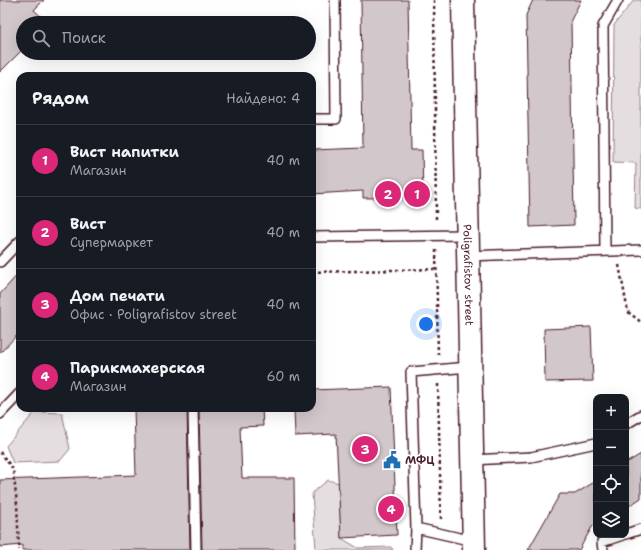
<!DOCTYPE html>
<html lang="ru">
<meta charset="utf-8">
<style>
:root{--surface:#171b24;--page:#20242c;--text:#f1f3f6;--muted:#9ea1a6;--line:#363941;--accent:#db2777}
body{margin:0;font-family:"Shantell Sans",sans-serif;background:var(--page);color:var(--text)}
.controls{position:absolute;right:12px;bottom:12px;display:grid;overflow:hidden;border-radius:8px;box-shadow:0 4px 16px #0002}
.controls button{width:36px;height:36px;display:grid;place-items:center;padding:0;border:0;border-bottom:1px solid var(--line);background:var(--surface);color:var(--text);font:20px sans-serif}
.you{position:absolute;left:426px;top:324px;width:14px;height:14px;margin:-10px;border:3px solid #fff;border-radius:50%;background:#1a73e8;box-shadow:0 0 0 6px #1a73e833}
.badge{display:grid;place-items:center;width:26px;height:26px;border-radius:50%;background:var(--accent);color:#fff;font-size:13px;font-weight:700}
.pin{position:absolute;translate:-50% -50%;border:2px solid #fff;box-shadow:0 1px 4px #0006}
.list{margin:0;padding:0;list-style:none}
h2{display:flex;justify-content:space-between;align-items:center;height:52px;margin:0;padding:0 16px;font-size:17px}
h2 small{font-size:13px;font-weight:400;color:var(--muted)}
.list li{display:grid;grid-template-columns:26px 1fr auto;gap:12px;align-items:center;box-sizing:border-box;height:72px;padding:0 16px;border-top:1px solid var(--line)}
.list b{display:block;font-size:15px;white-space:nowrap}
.list p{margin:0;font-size:13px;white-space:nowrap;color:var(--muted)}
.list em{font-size:13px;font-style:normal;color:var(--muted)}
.icon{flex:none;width:22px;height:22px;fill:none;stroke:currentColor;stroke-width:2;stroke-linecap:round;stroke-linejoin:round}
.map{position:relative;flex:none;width:641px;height:550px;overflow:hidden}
.search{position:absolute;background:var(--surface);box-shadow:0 4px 16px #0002;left:16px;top:16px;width:300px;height:44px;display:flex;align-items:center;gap:10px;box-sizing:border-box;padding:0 14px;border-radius:22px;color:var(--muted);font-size:15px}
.panel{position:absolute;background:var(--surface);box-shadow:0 4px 16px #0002;left:16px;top:72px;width:300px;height:340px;border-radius:12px}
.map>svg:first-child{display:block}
</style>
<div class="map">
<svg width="641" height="550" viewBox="0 0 641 550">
<rect width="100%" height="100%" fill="#fff"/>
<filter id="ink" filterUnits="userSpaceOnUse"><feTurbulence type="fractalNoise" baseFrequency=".025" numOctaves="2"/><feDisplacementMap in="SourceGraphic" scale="8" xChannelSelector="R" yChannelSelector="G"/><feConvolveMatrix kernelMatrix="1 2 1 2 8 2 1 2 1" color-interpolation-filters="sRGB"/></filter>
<g filter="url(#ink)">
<path fill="#e5dee0" stroke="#987e86" d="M634 0H641V209L635 208 636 163 613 162 614 25Z
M35 412 62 413 70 449 60 461 13 463 6 446Z
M328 480 339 483 341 538 358 548 391 547 393 550H316L312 493Z"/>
<path fill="#d2c7cb" stroke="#4a1f2b" d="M0 0H44L34 10 48 23H23V49L0 72Z
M361 0H408L411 150H422L423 197 363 198V191L312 194V150L363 148Z
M533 0H581L571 20 574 225 530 227 526 15Z
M20 272V332L0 353V294Z
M591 327 593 381 545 382 544 329Z
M391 387 397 535 341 538 336 434 295 436 294 408H312V390Z
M134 408H187L190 550H22V545L0 547V480L136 475Z
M199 408H262L263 426 240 427 242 478H294L295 550H202Z
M641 454V498L626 508V463Z
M596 481V524L592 527 579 550H528L560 494H575Z"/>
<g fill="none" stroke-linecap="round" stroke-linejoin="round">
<g stroke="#4a1f2b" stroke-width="12">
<path id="lane" d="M312 119H336L335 0
M312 237 466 235
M605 251 603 26 618 0
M468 256 641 250
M0 262 20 241
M469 367 411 372 416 528 473 541
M193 408 196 550
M0 414 20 393
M626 424 641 415
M472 460 531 457 596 443
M626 534 641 529
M415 550 416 528
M603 550 602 542 623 535"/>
</g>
<g stroke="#4a1f2b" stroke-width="25">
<g id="secondary">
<path id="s1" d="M463 0 474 550"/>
</g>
</g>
<path stroke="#4a1f2b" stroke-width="2.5" stroke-dasharray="3 3" stroke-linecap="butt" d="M434 0 436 221
M436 250 438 355
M619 265 628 312 641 322
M312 272 436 269
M438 384 441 519
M0 452 13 469 17 504 19 550"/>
<use href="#lane" stroke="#fff" stroke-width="9"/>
<use href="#secondary" stroke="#fff" stroke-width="22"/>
</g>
</g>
<defs>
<g id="civic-bare" transform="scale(1.38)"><path d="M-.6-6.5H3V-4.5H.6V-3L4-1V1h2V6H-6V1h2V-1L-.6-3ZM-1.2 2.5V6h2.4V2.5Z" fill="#1f6fb2" stroke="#fff" stroke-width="2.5" paint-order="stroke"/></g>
</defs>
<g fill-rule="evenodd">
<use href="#civic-bare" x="392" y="460"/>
</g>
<g text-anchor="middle" stroke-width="3" stroke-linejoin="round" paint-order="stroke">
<g font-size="11" fill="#4a1f2b" stroke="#fff">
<text dy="4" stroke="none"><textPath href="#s1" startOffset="275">Poligrafistov street</textPath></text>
</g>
<g font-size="11" font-weight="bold" fill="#4a1f2b" stroke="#fff" text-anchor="start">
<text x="405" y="464">МФЦ</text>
</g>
</g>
</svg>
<div class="controls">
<button>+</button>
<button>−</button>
<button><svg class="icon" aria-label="locate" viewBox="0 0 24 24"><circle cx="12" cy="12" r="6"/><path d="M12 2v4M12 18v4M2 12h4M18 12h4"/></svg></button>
<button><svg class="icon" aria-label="layers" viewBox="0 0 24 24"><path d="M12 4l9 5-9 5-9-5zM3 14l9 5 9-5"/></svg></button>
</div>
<div class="you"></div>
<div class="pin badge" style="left:417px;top:194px">1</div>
<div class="pin badge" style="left:388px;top:194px">2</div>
<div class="pin badge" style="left:365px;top:449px">3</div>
<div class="pin badge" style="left:391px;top:509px">4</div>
<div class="search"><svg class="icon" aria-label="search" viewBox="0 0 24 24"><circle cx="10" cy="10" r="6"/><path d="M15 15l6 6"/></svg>Поиск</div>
<section class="panel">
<h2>Рядом<small>Найдено: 4</small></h2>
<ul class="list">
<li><span class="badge">1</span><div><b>Вист напитки</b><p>Магазин</p></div><em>40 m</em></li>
<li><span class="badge">2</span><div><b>Вист</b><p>Супермаркет</p></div><em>40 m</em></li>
<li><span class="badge">3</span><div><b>Дом печати</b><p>Офис · Poligrafistov street</p></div><em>40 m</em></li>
<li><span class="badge">4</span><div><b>Парикмахерская</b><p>Магазин</p></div><em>60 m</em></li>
</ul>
</section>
</div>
